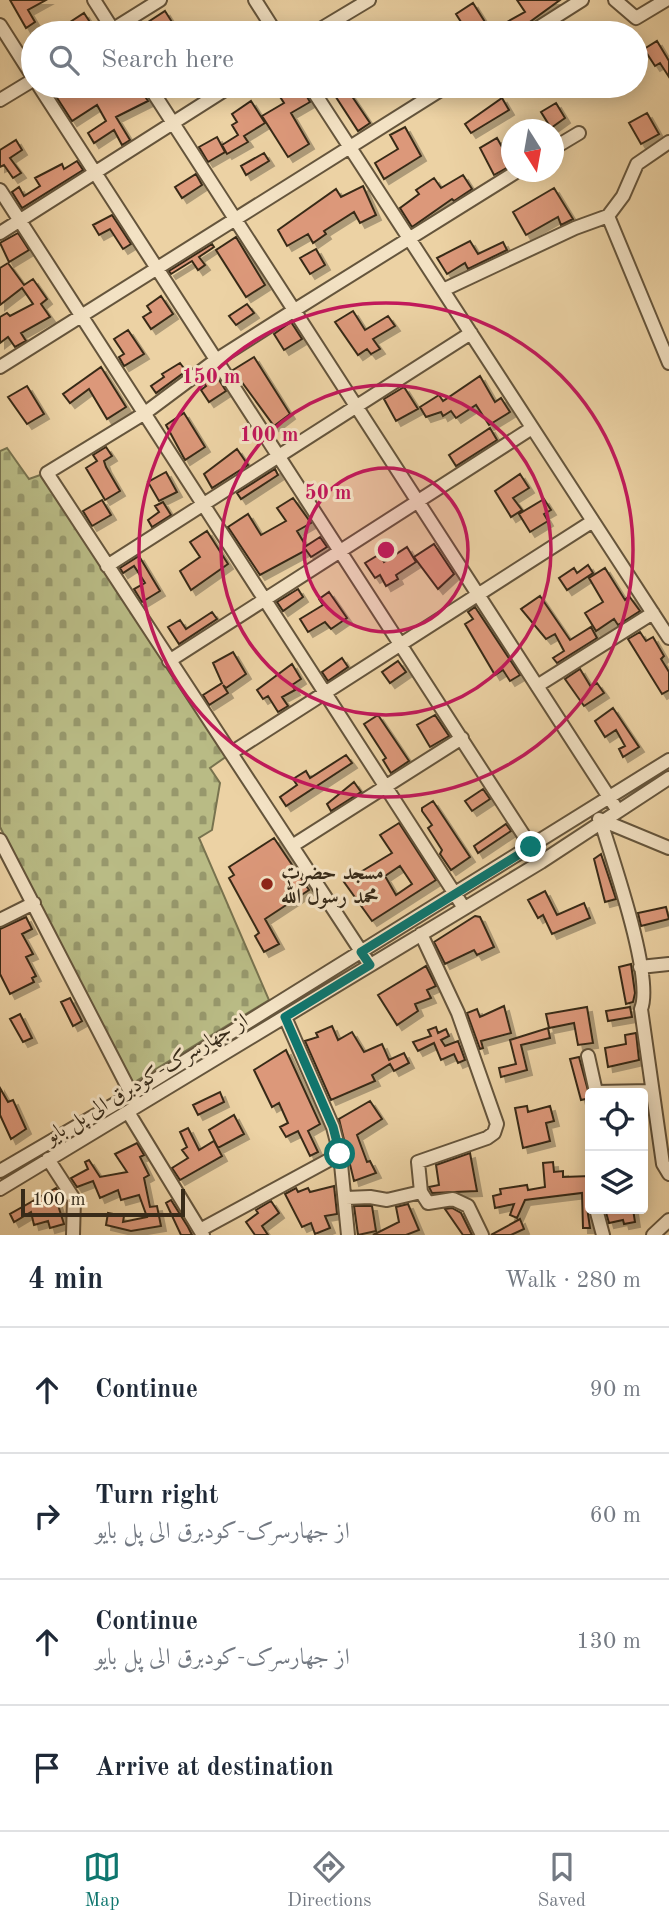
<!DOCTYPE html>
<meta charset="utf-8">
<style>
:root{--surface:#fff;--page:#f2f2f3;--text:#1f2937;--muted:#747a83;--line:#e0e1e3;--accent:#0f766e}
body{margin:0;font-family:"Old Standard TT",Amiri,serif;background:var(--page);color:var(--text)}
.controls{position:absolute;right:21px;bottom:21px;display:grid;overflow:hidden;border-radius:7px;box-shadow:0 4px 18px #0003}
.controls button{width:63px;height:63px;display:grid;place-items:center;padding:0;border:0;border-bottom:2px solid var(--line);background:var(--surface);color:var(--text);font:35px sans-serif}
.compass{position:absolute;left:501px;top:119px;width:63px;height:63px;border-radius:50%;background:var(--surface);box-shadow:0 4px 18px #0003;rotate:169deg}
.scale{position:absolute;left:21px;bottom:18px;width:164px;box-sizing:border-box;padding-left:7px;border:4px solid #382b19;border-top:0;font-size:19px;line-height:24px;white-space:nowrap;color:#382b19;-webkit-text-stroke:5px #f3e2c4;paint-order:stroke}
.stop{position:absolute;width:21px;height:21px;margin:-16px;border:5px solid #0f766e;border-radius:50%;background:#fff}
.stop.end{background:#0f766e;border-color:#fff;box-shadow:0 2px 7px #0008}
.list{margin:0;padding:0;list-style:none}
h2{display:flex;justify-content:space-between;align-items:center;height:91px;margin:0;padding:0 28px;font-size:30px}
h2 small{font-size:23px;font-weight:400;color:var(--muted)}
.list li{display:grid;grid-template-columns:46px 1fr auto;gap:21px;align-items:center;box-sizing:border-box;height:126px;padding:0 28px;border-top:2px solid var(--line)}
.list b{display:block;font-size:26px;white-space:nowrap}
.list p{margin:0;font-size:23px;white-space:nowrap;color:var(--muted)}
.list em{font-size:23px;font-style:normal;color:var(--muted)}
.icon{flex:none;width:38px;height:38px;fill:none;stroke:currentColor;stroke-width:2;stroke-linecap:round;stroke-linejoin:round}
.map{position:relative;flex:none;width:669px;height:1235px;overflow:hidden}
.search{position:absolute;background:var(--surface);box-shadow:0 4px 18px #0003;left:21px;right:21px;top:21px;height:77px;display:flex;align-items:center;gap:18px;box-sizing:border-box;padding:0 24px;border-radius:38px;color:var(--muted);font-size:26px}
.sheet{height:595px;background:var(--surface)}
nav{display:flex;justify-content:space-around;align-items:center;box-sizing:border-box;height:98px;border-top:2px solid var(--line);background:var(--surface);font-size:19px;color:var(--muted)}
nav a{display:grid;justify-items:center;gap:4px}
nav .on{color:var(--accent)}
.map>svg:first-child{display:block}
</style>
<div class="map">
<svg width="669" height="1235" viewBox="0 0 669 1235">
<defs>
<pattern id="cemetery-stones" width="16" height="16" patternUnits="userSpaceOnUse" patternTransform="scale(1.75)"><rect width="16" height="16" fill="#b9bb85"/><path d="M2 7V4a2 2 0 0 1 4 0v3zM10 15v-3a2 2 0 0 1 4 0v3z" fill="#97986c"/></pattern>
<filter id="shadow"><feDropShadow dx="5" dy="5" stdDeviation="0" flood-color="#0004"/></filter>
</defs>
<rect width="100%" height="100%" fill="#ecd2a4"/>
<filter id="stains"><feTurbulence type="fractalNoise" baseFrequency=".00286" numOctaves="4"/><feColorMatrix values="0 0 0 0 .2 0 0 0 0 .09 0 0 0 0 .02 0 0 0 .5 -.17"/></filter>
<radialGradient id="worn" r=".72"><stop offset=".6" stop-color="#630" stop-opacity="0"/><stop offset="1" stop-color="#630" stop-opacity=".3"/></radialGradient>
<path fill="url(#cemetery-stones)" stroke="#78734f" stroke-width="2" d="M7 448 29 479 43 474 227 756 210 768 220 783 212 830 199 838 269 1000 133 1083 0 827V451Z"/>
<path fill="#dc987a" stroke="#382b19" stroke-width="2" fill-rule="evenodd" filter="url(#shadow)" d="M10 0H46L28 10 35 22 26 28Z
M517 0H560L520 29 509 33H487L525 12Z
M473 3 485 22 468 33 456 14Z
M165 11 172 22 151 33 145 24Z
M84 13 97 33H72L67 24Z
M657 41 669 61V77L660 63 655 66 644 49Z
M58 86H138L148 101 116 117 130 140 122 145 114 130 94 143 88 133 106 121 97 105 72 121 52 90Z
M273 86H301L310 102 291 113 309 144 288 157 262 116 284 103Z
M320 86H345L370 123 358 131 330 88 324 92Z
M502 98 509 110 471 133 465 124Z
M251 101 265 123 244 136 248 142 227 154 222 145 238 135 232 125 237 122 232 114Z
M556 103 565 118 551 128 541 112Z
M647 113 659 134 641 144 629 123Z
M405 127 421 156 384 179 375 163 398 149 390 135Z
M217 137 225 152 208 162 199 147Z
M497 138 512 165 494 175 480 148Z
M16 140 22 150 10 158 21 173 13 178 4 165 0 167V150Z
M264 153 269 161 246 175 241 166Z
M77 161 83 170 22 208 12 192 19 187 24 196 40 186 35 178 62 164 64 169Z
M196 174 202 185 182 198 175 187Z
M463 175 472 189 454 201 452 199 412 227 400 208 419 194 416 190 434 178 441 188Z
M363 186 376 215 360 223 354 212 324 231 326 234 313 243 308 234 287 246 278 230 336 189 341 197Z
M554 188 573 219 561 225 558 217 526 235 513 212Z
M112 215 131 244 123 249 110 229 99 235 93 225Z
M18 233 29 250 9 262 0 243Z
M236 237 265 285 246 297 216 250Z
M470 241 478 254 503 242 507 250 468 269 465 263 447 274 437 258Z
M212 244 214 247 199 257 205 265 198 270 192 261 171 274 169 271Z
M316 249 325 265 310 274 300 258Z
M8 263 24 285 33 279 47 299 41 304 50 317 21 333 26 341 15 347 8 337 0 343V317L7 313 10 316 33 304 22 288 0 305V268Z
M161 296 173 314 151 329 143 317 151 312 147 306Z
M247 304 254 313 236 325 229 316Z
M353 311 365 330 388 316 395 326 373 339 380 349 371 354 367 349 358 355 335 322Z
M291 322 302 339 284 350 274 334Z
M128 330 144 354 124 366 119 357 124 354 114 339Z
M254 357 290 414 274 426 233 370Z
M180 363 186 371 156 393 151 386 164 377 162 374Z
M101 367 126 407 107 419 89 389 70 403 63 394Z
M214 372 226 391 209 402 201 390 206 386 202 381Z
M480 376 495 402 501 398 510 412 489 425 476 405 456 418 451 411 443 416 441 412 426 417 420 407 439 395 443 401Z
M27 386 44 414 27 424 8 397Z
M404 387 418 409 396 421 384 399Z
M184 413 205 447 185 460 166 425Z
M490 428 497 440 456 466 449 455Z
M106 447 112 456 104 461 106 467 120 491 105 500 86 468 97 461 93 455Z
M237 449 248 465 212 488 204 474Z
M275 469 278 475 241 499 237 493Z
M166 472 177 492 159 501 148 482Z
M520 474 529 488 513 498 522 510 511 517 495 491Z
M293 498 311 523 297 531 306 546 320 537 327 547 311 557 306 550 260 575 228 527 248 514 261 535 286 521 277 508Z
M544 499 551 510 544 514 548 521 530 532 519 514Z
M102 500 111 515 92 526 83 511Z
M163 502 171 515 152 527 148 520 159 512 155 506Z
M207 531 228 564 191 590 180 571 200 557 190 542Z
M434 544 454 574 438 589 414 557Z
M407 547 416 562 396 575 398 579 386 586 380 575 375 578 365 563 380 554 384 562Z
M139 556 160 591 142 602 134 589 145 583 134 566 123 573 120 568Z
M588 565 593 573 567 590 559 578 574 568 577 573Z
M605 568 625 600 629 596 640 611 618 625 614 619 596 631 585 613 603 602 589 578Z
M298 589 303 597 283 611 277 602Z
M329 592 347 618 331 629 325 622 308 632 300 619 323 605 319 599Z
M540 596 570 640 591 627 597 638 557 663 553 658 564 651 555 634 546 639 521 609Z
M475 607 520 675 510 681 503 670 495 675 465 624 473 619 468 612Z
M212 612 217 619 179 644 168 627 180 620 186 629Z
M640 632 646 641 653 637 664 656 661 659 669 672V690L662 694 628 639Z
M233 652 246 674 226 688 223 685 228 693 209 705 203 695 222 683 213 663Z
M342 658 348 667 328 681 322 672Z
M398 661 406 672 390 683 382 672Z
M292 664 301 679 292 685 295 690 282 697 288 706 278 712 268 696 263 699 257 690Z
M580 669 591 687 597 683 604 693 584 706 565 679Z
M613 708 639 747 623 757 619 749 625 746 616 730 605 737 595 721Z
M378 715 409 761 391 773 383 760 386 758 364 724Z
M435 715 449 736 430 747 417 725Z
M346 755 352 763 286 806 280 797 297 785 293 779 306 771 310 778Z
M354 782 361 792 331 811 327 804Z
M483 789 490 799 472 811 465 801Z
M433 801 470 857 451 870 440 854 442 850 428 828 432 825 422 811V808Z
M399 823 436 880 372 921 344 882 392 853 380 835ZM400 866 412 884 396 895 385 876Z
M506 824 511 831 478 853 474 846Z
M274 838 309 890 265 919 279 944 264 952 255 936 259 933 229 878 234 875 229 867Z
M601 854 616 899 605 902 594 859Z
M545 891 557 915 584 903 590 918 552 934 543 915 538 918 528 900Z
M666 907 669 919 641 926 638 913Z
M475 916 480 917 494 947 477 955 474 950 445 964 434 942Z
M26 917 32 929 22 934 33 954 26 957 36 976 32 978 34 982 10 994 0 974V929Z
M631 964 635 993 633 1002 626 1004 619 967Z
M426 966 436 986 427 990 431 998 415 1004 418 1011 397 1025 378 995Z
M70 998 82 1021 73 1026 61 1002Z
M504 1006 511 1033 481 1041 483 1048 480 1049 467 1013 477 1009 480 1017Z
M587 1007 593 1043 578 1045 574 1023 549 1028 546 1014Z
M630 1007 632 1017 608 1021 606 1011Z
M20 1014 32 1038 23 1042 10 1019Z
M332 1026 338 1040 352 1032 364 1052 382 1044 389 1060 404 1053 409 1063 394 1071 390 1064 372 1075 375 1081 331 1100 305 1041 318 1037 316 1033Z
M436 1027 438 1033 446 1029 449 1036 441 1040 445 1046 458 1041 465 1060 458 1063 454 1054 441 1060 434 1043 418 1051 413 1042 431 1036 428 1030Z
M548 1028 550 1038 521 1045 527 1070 501 1077 499 1068 516 1064 510 1040Z
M636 1033 639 1060 608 1067 605 1048 626 1044 625 1035Z
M286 1050 320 1124 308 1131 318 1152 310 1156 298 1131 286 1137 280 1127 288 1123 279 1103 272 1107 254 1070Z
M579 1057 590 1098 581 1100 570 1059Z
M0 1088 8 1102 13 1100 26 1129 11 1139 0 1115Z
M220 1092 224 1102 198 1115 193 1105Z
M370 1101 382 1119 357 1135 367 1162 370 1161 376 1173 354 1181 339 1119Z
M527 1106 528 1112 550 1106 554 1121 546 1123 550 1141 523 1148 515 1108Z
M234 1115 244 1134 218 1148 209 1130Z
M188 1128 199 1150 214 1141 222 1156 180 1180 172 1168 188 1158 182 1150 187 1147 180 1132Z
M137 1143 144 1155 140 1157 149 1175 144 1178 150 1207 157 1206 161 1226 131 1231 106 1225 108 1213 124 1216 123 1222 147 1217 139 1195 121 1200 118 1190 100 1198 93 1181 77 1187 71 1178 88 1169 85 1162 89 1160 100 1177 127 1172 115 1154Z
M470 1153 477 1191 432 1193 429 1187 439 1185 436 1165Z
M553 1162 554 1172 563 1171V1177L590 1176 587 1207 590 1228H583L582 1193 525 1200 517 1218 510 1215 514 1204 495 1208 493 1196 501 1194 500 1189 527 1185 528 1190 545 1187 543 1163Z
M334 1186 337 1214 325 1216 330 1228 315 1234 311 1223 302 1227 285 1194 296 1188 298 1192 308 1188 310 1192Z
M56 1188 61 1196 56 1199 64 1224 50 1228 48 1221 34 1225 31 1212 14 1222 10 1214Z
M171 1200 188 1227 192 1235H181L166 1203Z
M271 1201 279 1213 262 1226 268 1235H255L246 1222 258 1213 256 1210Z
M408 1204 419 1230 406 1235H373L399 1222 396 1207Z
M354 1206H372L376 1231 358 1235Z
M452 1208 461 1213 472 1235H463L445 1209Z
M605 1209H633L635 1222 624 1224 623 1220 609 1223Z
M520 1219 524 1229 511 1235H491Z"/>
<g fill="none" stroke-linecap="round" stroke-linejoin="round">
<g stroke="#65553c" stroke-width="16">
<path id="minor" d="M94 0 115 33
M255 0 276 33
M615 0 636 18 666 0
M0 25 33 77
M107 33 160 0
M314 33 369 0
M530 33 582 0
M39 86 541 862
M149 86 618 811
M310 86 669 638
M0 100 33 80
M554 148 579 133
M0 190 464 908
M608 216 669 363
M0 233 231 86
M443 290 575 228 608 216 623 196 637 164 669 142
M0 367 447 86
M107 566 471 333
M169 661 532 428
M537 686 653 613
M231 753 593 521
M599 819 669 848
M601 822C612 858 654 978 641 1009L663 1164 669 1174
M0 840 134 1099
M292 846 462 738
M0 920 34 903
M370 965 47 473 145 413 216 360 293 311 516 172
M640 967 669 964
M285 1017 333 1127 340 1154 348 1235
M588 1056 596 1092 651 1091
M128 1112 203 1235
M48 1159 74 1199 73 1235
M0 1171 132 1094 669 760
M0 1189 541 862 669 778
M421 1192 428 1203 453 1199 468 1206 482 1235
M346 1198 370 1197 387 1200 421 1192 418 1162 487 1138 494 1133 497 1124 458 1013 421 934
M596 1209 603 1235
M200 1230 340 1154
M653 1235 669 1220"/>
</g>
<use href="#minor" stroke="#f3e2c4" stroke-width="12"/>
</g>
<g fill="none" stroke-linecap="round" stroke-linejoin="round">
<path stroke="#0f766e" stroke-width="9" d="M340 1154 333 1127 285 1017 370 965 361 952 531 847"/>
</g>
<circle cx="386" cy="550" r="82" fill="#c2185b" fill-opacity=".12"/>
<g fill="none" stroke="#c2185b" stroke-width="3.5">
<circle cx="386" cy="550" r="82"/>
<circle cx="386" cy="550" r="165"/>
<circle cx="386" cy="550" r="247"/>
</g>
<circle fill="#8f2418" stroke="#f3e2c4" stroke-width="2.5" cx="267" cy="884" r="7"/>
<g text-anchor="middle" stroke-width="6" stroke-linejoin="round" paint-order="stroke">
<g font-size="21" font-weight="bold" fill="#382b19" stroke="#f3e2c4" text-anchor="start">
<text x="281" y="879">مسجد حضرت<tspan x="281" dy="24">محمد رسول الله</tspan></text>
</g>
<g font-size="21" fill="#382b19" stroke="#f3e2c4">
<text transform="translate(146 1078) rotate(-31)" y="7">از جهارسرک-کودبرق الی پل بایو</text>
</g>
</g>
<circle cx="386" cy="550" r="10" fill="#c2185b" stroke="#f3e2c4" stroke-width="3.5"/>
<g font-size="21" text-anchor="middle" font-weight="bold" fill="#c2185b" stroke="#f3e2c4" stroke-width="6" stroke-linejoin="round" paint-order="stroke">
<text x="211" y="383">150 m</text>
<text x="269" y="441">100 m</text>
<text x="328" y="499">50 m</text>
</g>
<rect width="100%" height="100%" filter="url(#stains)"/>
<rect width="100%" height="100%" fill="url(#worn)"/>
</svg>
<div class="controls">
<button><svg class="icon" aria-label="locate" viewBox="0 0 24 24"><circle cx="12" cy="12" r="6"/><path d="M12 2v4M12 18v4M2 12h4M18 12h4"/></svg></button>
<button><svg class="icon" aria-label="layers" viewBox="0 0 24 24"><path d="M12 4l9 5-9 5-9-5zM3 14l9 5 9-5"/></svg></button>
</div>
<svg class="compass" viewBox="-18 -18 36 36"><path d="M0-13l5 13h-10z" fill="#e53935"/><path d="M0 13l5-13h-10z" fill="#747a83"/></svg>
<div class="scale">100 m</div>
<div class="stop" style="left:340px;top:1154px"></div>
<div class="stop end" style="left:531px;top:847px"></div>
<div class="search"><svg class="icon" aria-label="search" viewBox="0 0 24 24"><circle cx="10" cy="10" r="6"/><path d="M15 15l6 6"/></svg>Search here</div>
</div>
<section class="sheet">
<h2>4 min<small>Walk · 280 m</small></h2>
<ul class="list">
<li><svg class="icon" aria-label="ahead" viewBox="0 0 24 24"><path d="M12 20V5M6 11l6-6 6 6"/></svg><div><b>Continue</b></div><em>90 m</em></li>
<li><svg class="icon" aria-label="right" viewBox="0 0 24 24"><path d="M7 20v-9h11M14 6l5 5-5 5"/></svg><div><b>Turn right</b><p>از جهارسرک-کودبرق الی پل بایو</p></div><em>60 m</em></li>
<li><svg class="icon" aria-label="ahead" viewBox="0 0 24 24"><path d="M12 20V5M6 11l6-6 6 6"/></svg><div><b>Continue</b><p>از جهارسرک-کودبرق الی پل بایو</p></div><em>130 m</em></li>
<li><svg class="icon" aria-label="arrive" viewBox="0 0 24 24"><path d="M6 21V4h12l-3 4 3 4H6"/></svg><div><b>Arrive at destination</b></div></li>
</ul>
</section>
<nav>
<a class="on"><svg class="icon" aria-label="map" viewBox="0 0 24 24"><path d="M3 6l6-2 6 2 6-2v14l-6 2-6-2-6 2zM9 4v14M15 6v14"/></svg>Map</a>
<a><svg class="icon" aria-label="directions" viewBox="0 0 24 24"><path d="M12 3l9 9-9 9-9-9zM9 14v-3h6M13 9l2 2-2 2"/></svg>Directions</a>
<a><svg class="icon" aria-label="saved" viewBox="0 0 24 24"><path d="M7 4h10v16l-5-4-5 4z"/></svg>Saved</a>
</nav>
